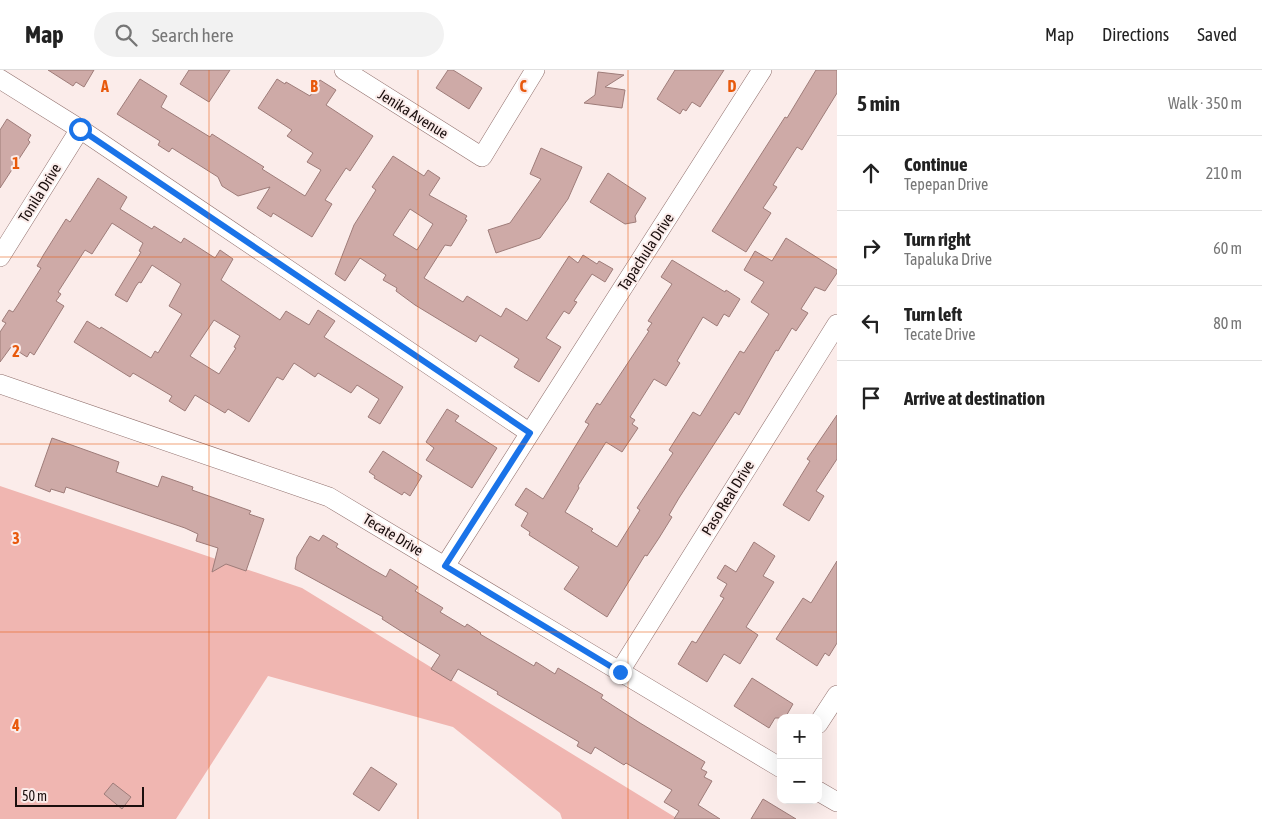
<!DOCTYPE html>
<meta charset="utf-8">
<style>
:root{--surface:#fff;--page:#f2f2f2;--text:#222;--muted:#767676;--line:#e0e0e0}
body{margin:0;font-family:"Asap Condensed",sans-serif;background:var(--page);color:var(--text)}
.controls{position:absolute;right:15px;bottom:15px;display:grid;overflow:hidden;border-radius:10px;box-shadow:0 5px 20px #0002}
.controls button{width:45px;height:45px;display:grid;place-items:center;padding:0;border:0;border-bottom:1px solid var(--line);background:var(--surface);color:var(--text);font:25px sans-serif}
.scale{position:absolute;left:15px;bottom:12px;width:129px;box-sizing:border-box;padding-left:5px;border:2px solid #1b0f0e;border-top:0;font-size:14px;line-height:18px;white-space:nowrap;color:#1b0f0e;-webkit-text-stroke:4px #fbecea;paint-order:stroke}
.stop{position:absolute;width:15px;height:15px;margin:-11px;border:4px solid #1a73e8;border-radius:50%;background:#fff}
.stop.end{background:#1a73e8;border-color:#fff;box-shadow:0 1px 5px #0008}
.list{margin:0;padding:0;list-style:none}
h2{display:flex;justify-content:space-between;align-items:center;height:65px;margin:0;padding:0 20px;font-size:21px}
h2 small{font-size:16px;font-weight:400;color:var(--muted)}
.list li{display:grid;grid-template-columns:32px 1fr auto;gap:15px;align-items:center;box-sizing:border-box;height:75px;padding:0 20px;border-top:1px solid var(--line)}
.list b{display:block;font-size:19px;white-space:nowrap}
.list p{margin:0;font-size:16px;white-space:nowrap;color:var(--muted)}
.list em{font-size:16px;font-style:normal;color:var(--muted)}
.icon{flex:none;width:28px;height:28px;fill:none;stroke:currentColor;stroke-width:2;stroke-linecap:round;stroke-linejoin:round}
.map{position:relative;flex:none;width:837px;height:749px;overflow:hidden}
header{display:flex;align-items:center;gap:30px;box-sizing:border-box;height:70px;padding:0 25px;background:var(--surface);border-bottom:1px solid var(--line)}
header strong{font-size:24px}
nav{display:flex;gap:28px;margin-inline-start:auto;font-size:18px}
.search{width:350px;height:45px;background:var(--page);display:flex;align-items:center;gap:12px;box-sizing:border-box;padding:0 18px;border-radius:28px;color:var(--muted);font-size:19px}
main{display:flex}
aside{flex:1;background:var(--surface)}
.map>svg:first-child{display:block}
</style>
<header>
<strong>Map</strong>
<div class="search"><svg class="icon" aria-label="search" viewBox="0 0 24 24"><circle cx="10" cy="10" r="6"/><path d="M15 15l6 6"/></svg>Search here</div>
<nav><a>Map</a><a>Directions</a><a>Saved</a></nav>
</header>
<main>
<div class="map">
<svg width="837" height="749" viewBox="0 0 837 749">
<rect width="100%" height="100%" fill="#fbecea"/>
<path fill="#f0b6b1" d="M0 416 302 518 678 749H562L560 743 453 657 268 606 176 749H0Z"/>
<path fill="#ceaaa7" stroke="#9e7c79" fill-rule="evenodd" d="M48 0H94L84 17 76 12 73 16Z
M189 0H230L209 32 180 14Z
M448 0H453L482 18 469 39 436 18Z
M675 0H724L700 37 692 32 686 41 683 39 680 44 657 29Z
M816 0H837V23L802 80 797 77 773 115 777 117 763 138 771 143 746 182 712 161 785 47 787 48Z
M598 2 624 5 605 17 625 20 622 38 584 33 595 25Z
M140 9 167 26 161 37 210 67 212 64 264 97 262 99 305 126 321 100 307 92 313 83 287 66 292 60 258 38 277 9 285 14 286 12 310 26 320 10 336 20 326 35 373 66 350 101 346 98 325 130 332 134 312 167 273 143 271 147 257 138 270 117 238 126 222 116 218 107 172 78 169 82 158 75 160 71 117 44Z
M7 49 31 65 28 70 30 72 0 118V60Z
M541 78 582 97 568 129 540 168 496 183 488 160 510 153 541 109 530 104Z
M393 86 424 106 428 100 440 108 429 125 467 146 465 149 467 150 451 176 445 175 424 208 463 232 467 226 501 247 506 238 527 251 569 186 578 193 583 185 597 194 599 191 613 199 605 212 592 204 574 231 577 232 569 244 564 241 546 268 561 277 539 312 514 297 519 289 480 265 476 272 415 235 396 221 397 218 383 210 386 205 360 188 345 211 335 204 354 155 376 120 372 117ZM410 139 433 154 417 180 393 165Z
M608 103 646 128 635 146 636 152 625 154 590 132Z
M98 108 127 127 120 139 152 159 154 156 181 173 184 168 215 188 220 180 233 189 221 210 280 250 286 241 309 255 318 240 335 251 324 267 403 317 380 354 368 347 379 329 357 315 351 323 318 303 315 307 294 293 283 310 277 307 249 352 228 339 225 343 195 325 185 341 169 331 172 326 133 303 130 307 74 272 87 251 100 259 101 257 151 288 155 281 158 283 182 244 169 236 181 214 152 195 141 213 139 212 136 216 127 232 115 225 141 182 139 181 143 173 112 153 92 184 85 180 58 222 61 224 56 231 64 236 34 285 30 282 27 287 11 277 0 292V262L6 253 2 251 9 240 13 242 17 236 41 198 37 196 44 184 66 149 70 152ZM214 250 240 266 234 277 236 278 219 304 190 286Z
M786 168 837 200V203L825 221 815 217 801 239 808 243 796 261 792 258 778 281 776 280 739 345 735 342 679 428 669 445 672 447 659 468 647 486 645 485 607 547 564 519 579 497 529 465 530 462 521 456 528 443 515 435 526 418 543 429 589 354 585 352 597 333 600 335 649 261 647 260 652 253 648 251 672 214 661 207 672 190 725 222 726 220 740 229 729 247 724 244 717 256 703 247 677 291 680 293 666 316 654 309 630 347 635 350 632 354 638 358 622 382 606 372 578 416 579 418 565 442 593 459 591 461 617 477 640 440 637 438 673 383 669 380 693 342 700 346 740 281 744 283 769 244 751 232 764 212 744 200 755 181 772 191Z
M447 339 459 346 455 351 497 378 472 418 426 390 434 378 426 372Z
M837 345V389L816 421 824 426 809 451 783 435 810 391 807 389Z
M52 368 119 392 116 402 158 417 162 406 193 417 192 420 251 441 249 444 264 449 246 501 226 494 212 502 218 478 196 471 198 464 185 458 66 417 64 423 51 419 50 422 35 416Z
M383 381 422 406 410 426 404 422 402 425 374 408 375 406 369 402Z
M323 465 338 474 336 477 372 499 386 507 390 499 418 517 415 521 443 538 440 542 465 557 467 554 481 563 480 564 534 596 536 592 555 604 558 598 603 625 601 628 640 653 705 692 701 699 707 702 704 707 712 711 698 735 720 749H674L679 741 664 732 672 720 626 693 624 695 595 677 591 684 577 676 579 672 497 624 498 622 458 599 451 611 431 599 440 585 407 565 382 549 383 547 295 499 297 487 310 466 319 471Z
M754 472 775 486 763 506 774 512 746 557 758 565 740 594 724 584 707 612 678 594 692 571 696 573 724 528 720 526 727 514 717 508 725 495 736 502Z
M837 491V573L829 586 825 583 817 596 776 569 803 528 811 533Z
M752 608 793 634 785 648H775L769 658 734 636Z
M371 697 397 714 379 741 353 724Z
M113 713 131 727 122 739 104 724Z
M763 729 796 749H751Z"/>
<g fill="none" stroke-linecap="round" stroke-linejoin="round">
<g stroke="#91706d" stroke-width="20">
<path id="street" d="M344 0 482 87 535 0
M0 9 80 59 530 363
M0 187 80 59
M0 314 329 427 781 698
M445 496 762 0
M620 601 837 254
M818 654 837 625
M818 721 837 732"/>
</g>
<use href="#street" stroke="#fff" stroke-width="19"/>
</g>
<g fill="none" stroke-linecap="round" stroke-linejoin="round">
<path stroke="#1a73e8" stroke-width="6" d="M80 59 530 363 445 496 620 602"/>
</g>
<path fill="none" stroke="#e8590c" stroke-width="1" stroke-opacity="0.55" d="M209 0V749M418 0V749M628 0V749M0 187H837M0 374H837M0 562H837"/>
<g text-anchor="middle" stroke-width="4" stroke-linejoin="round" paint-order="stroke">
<g font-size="15" fill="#1b0f0e" stroke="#fbecea">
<text transform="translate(413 44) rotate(32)" y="5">Jenika Avenue</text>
<text transform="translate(40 123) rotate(-58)" y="5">Tonila Drive</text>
<text transform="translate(646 182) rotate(-57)" y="5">Tapachula Drive</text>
<text transform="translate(728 428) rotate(-58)" y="5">Paso Real Drive</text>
<text transform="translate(393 465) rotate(31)" y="5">Tecate Drive</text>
</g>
</g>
<g font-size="16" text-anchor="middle" font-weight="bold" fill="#e8590c" stroke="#fbecea" stroke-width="4" stroke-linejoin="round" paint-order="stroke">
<text x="105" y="22">A</text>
<text x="314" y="22">B</text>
<text x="523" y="22">C</text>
<text x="732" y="22">D</text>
<text x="16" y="99">1</text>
<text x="16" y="287">2</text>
<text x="16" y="474">3</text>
<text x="16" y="661">4</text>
</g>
</svg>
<div class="controls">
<button>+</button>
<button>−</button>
</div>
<div class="scale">50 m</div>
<div class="stop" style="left:80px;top:59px"></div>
<div class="stop end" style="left:620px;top:602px"></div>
</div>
<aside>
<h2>5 min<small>Walk · 350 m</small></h2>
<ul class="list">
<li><svg class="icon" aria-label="ahead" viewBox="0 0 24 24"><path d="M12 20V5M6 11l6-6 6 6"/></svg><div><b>Continue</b><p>Tepepan Drive</p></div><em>210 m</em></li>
<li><svg class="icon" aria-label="right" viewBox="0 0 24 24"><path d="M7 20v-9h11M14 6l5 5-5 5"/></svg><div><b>Turn right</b><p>Tapaluka Drive</p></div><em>60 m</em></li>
<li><svg class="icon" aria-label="left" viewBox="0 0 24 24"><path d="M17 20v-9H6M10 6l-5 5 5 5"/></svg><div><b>Turn left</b><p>Tecate Drive</p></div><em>80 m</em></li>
<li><svg class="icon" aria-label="arrive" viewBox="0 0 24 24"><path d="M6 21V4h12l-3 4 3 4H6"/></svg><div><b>Arrive at destination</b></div></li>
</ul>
</aside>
</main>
